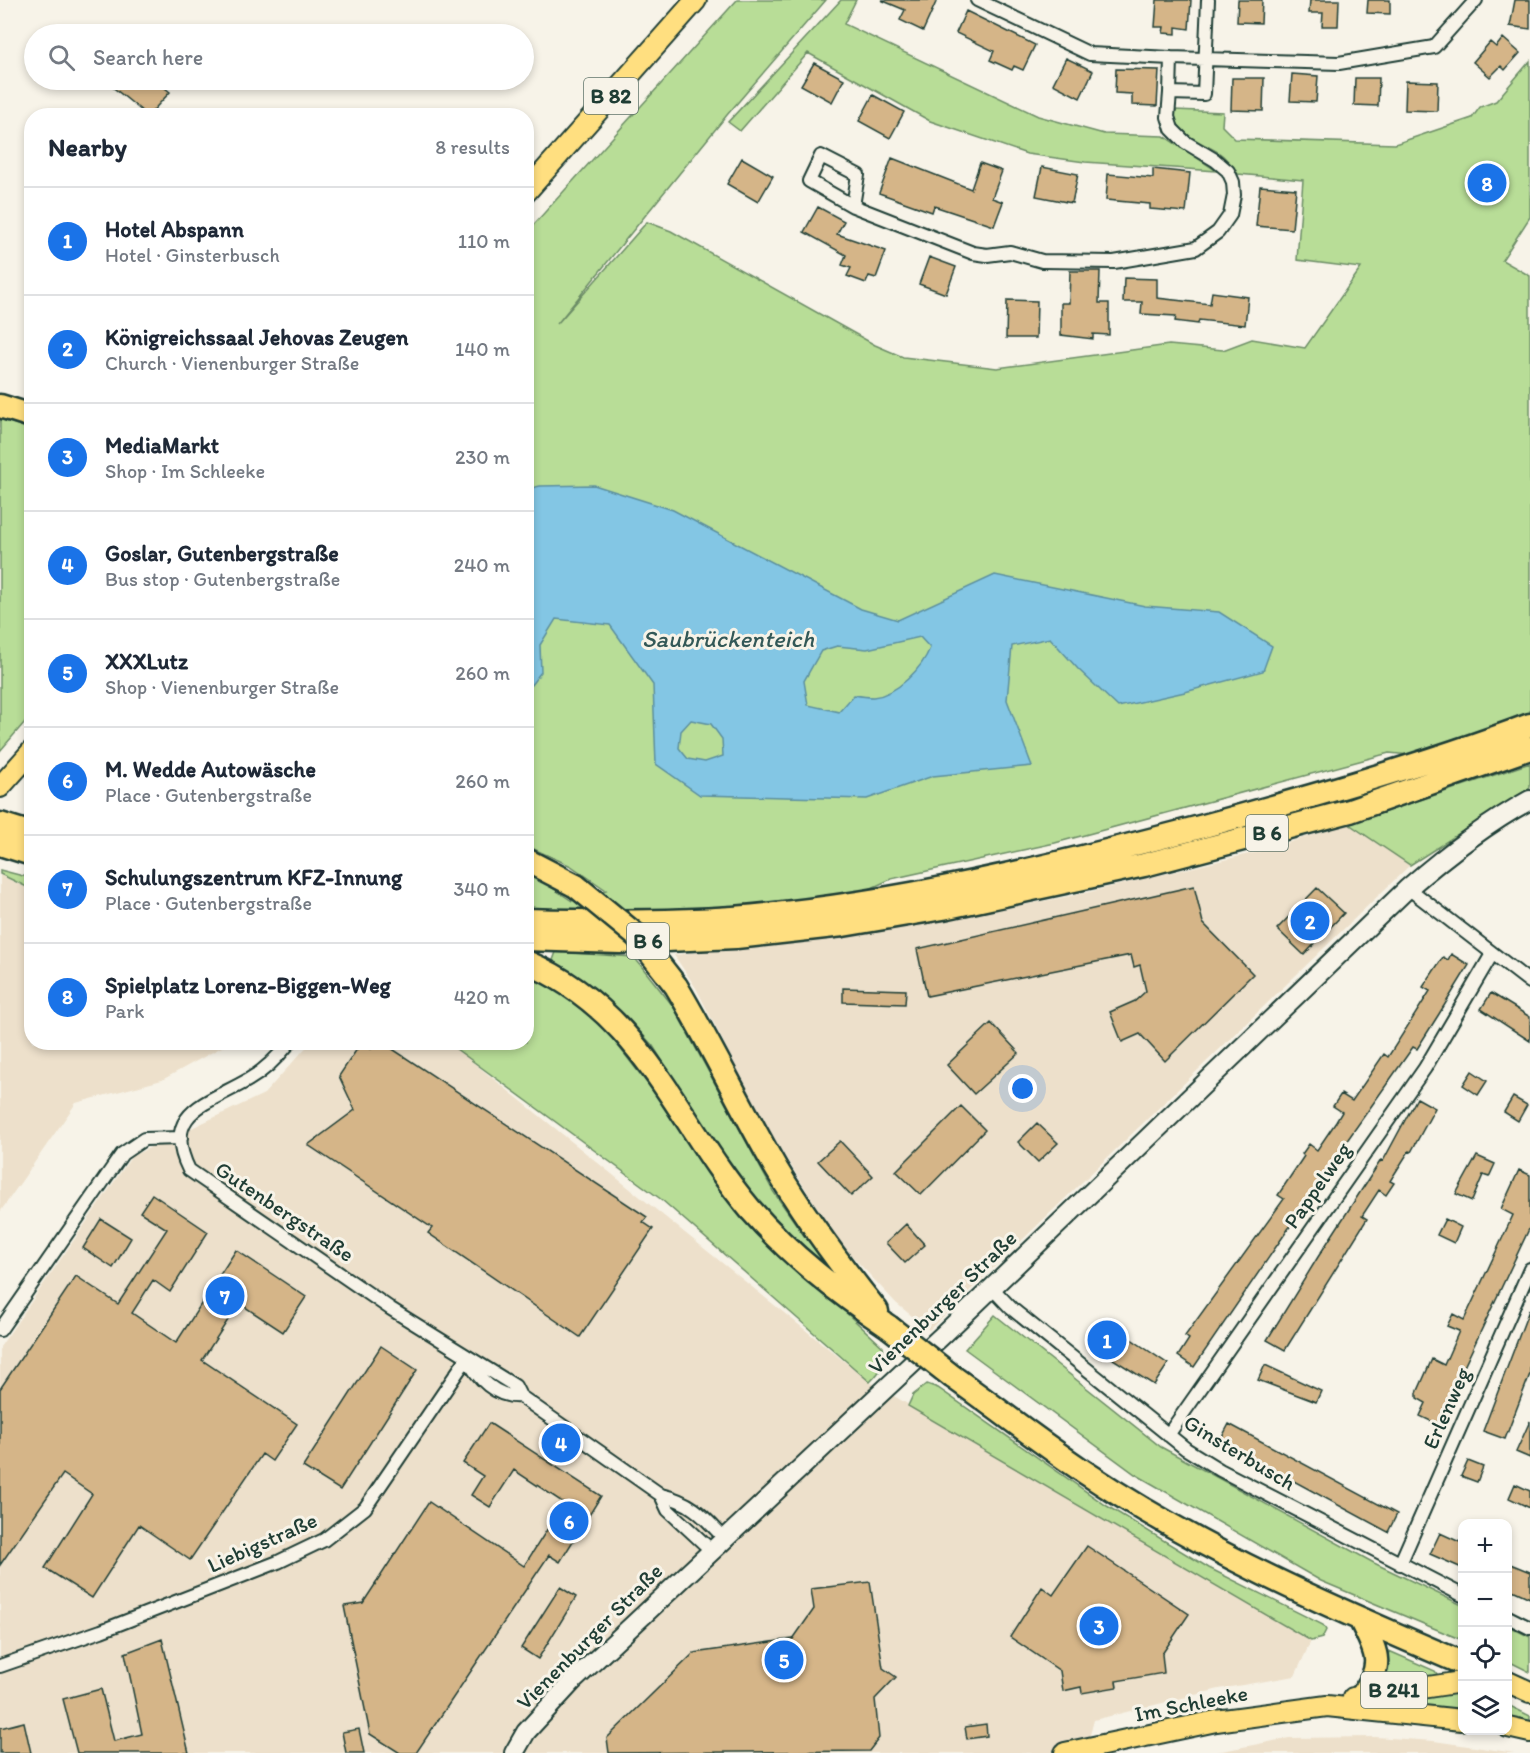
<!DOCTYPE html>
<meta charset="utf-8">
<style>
:root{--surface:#fff;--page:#f6f6f7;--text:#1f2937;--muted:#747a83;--line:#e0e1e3;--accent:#1a73e8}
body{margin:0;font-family:Itim,sans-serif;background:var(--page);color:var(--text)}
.controls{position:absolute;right:18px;bottom:18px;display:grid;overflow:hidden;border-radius:12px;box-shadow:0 3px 9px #0003}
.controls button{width:54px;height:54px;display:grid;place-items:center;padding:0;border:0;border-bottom:2px solid var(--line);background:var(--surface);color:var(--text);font:30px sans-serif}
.you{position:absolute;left:1023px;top:1089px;width:21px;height:21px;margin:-15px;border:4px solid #fff;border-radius:50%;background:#1a73e8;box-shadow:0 0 0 9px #1a73e833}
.badge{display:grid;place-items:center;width:39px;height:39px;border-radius:50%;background:var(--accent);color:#fff;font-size:20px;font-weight:700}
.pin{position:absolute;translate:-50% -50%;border:3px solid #fff;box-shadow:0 2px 6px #0006}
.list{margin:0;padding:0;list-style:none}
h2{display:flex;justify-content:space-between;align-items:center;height:78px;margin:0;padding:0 24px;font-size:26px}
h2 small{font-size:20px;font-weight:400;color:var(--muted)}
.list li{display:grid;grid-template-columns:39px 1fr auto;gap:18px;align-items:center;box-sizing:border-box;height:108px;padding:0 24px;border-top:2px solid var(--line)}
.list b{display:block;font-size:22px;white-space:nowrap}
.list p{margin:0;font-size:20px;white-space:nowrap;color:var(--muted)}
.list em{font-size:20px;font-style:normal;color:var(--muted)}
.icon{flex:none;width:33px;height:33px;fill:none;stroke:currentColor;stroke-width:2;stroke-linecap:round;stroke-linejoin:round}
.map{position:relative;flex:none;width:1530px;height:1753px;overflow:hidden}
.search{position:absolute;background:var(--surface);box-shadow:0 3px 9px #0003;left:24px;top:24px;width:510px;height:66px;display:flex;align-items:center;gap:15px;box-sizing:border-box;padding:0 21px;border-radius:33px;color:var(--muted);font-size:22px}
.panel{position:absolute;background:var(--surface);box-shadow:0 3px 9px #0003;left:24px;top:108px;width:510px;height:942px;border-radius:24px}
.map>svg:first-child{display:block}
</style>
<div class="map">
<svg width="1530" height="1753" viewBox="0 0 1530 1753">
<rect width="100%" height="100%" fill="#f7f3e8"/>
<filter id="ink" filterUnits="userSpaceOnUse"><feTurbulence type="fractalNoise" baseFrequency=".0167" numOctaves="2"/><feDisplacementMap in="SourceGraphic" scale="12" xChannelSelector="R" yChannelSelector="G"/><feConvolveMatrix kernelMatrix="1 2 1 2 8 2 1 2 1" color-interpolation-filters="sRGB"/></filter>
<g filter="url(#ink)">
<path fill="#ede0cb" d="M1349 824 1410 865 929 1330 896 1303 838 1241 765 1124 696 988 674 955 901 928 1081 894 1257 852Z
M0 875 31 890 32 1042 229 1043 162 1080 76 1103 0 1212Z
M310 1043H449L870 1382 1311 1641 1295 1676 1219 1689 1094 1720 1085 1753H0V1347L132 1156 264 1094Z
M1375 1737 1434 1741 1515 1753H1212L1289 1738Z"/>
<path fill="#b8dd97" stroke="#6c8d66" stroke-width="1.5" d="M737 0H826L727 115 557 324 647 222 671 231 875 345 903 357 997 368 1169 345 1223 350 1252 339 1305 348 1361 268 1297 260 1303 180 1238 174C1232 167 1227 158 1219 153 1203 142 1172 134 1175 110L1223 112 1222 126 1235 139 1395 144 1472 118 1480 107 1496 101 1530 61V217L1502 260 1530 276V715L1410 755 1389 753 1055 843 891 879 863 892 764 904 631 912 527 908V871L572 901 606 890 571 866 527 846 526 233Z
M841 0H856L844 24 1038 116 1104 134 1164 136 1217 171 1085 162 1027 154 930 121 808 53 740 131 728 122Z
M0 419 32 430 31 715 0 751Z
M1530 763V788L1410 865 1349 824Z
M0 870 31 878V889L0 874Z
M556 952 634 957 673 1006 773 1191 805 1237 836 1275 802 1254 731 1170 653 1046 624 1014 582 980 552 963Z
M527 973 560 990 602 1025 654 1092 739 1213 883 1347C887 1363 881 1371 870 1382L662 1200 448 1043 526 1042Z
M995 1315 1161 1447 1374 1563 1462 1605V1640L1321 1581 1135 1474 965 1349Z
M927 1384 938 1388 1107 1506 1209 1568 1323 1625 1326 1630 1322 1638 1311 1641 908 1406 913 1395Z
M1508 1626 1530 1637V1672L1508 1661Z
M1389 1651 1435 1671 1437 1674 1434 1676 1384 1681Z
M1462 1687V1711L1374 1703Z
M1508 1705 1530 1716V1724L1508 1719Z"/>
<path fill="#83c6e4" stroke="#5b8f9e" stroke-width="1.5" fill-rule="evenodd" d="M594 485 673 510 861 609 898 620 995 575 1145 606 1219 612 1272 646 1263 671 1185 692 1118 707 1078 669 1050 638 1012 646 1007 700 1032 766 933 776 867 799 700 795 656 764 653 685 610 625 556 619 540 645 541 672 527 690V489L540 486ZM920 637 930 648C922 668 897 695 873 697 867 697 860 696 854 695L839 712 808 705 804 681 821 651 837 646 867 649ZM691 720 711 724 722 739 723 756 705 762 688 759 679 748 681 731Z"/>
<path fill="#d5b588" stroke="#1f3d34" stroke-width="1.5" d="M881 0H937L923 31 900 20 905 10Z
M1157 0H1191L1189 29 1176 27V34L1163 33 1164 27H1155Z
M1238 0H1262L1261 23 1237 22Z
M1310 0H1339L1338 26H1322L1323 13H1309Z
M1368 0H1390V14L1367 13Z
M1515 0H1530V29L1510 26Z
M966 11 1035 45 1023 70 1014 66 1012 70 990 60 994 51 956 33Z
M1503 38 1520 53 1505 70 1501 66 1490 77 1473 62 1490 42 1496 47Z
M1066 58 1093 71 1080 98 1053 84Z
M814 63 844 79 832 102 801 85Z
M1116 69 1159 70 1157 106 1132 105V94L1115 93Z
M1292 74 1318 76 1316 102 1290 101Z
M1232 78H1264L1263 111 1231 110Z
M1355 78H1379L1378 106 1354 105Z
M104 80H155L170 92 148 116Z
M1406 81 1438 82 1437 111 1405 110Z
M873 95 904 112 890 138 859 121Z
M742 158 773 176 758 202 727 184Z
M892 158 971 189 980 163 1002 171 992 198 1003 202 994 226 934 206 932 212 879 193Z
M1042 167 1078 174 1072 203 1036 196Z
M1153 169 1190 173 1186 212 1150 209V204L1106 200 1108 174 1153 178Z
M1260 186 1296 189 1292 229 1256 226Z
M818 207 844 221 837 234 886 251 876 278 869 276 866 283 847 276 851 268 842 265 846 255 804 232Z
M929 257 956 267 946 294 919 284Z
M1070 271H1100L1099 303H1109V335L1093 334V339L1061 335V303H1069Z
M1124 278 1157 279V298L1210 304 1212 292 1248 297 1245 325 1199 320 1198 324 1175 321 1176 316 1141 314 1142 302H1123Z
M1007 300 1037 301 1036 338H1006Z
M1194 886 1203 923 1253 974 1165 1061 1140 1034 1122 1042 1110 1012 1135 1001 1146 991 1140 965 1134 967 1131 955 927 996 917 949Z
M1317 888 1344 913 1304 955 1277 929Z
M1451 954 1469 965 1439 1014 1417 1049 1413 1047 1329 1166 1334 1169 1324 1184 1321 1181 1194 1367 1178 1356 1189 1339 1185 1336 1284 1199 1278 1195 1304 1156 1302 1154 1309 1144 1317 1150 1336 1122 1342 1112 1333 1106 1341 1094 1352 1101 1384 1054 1388 1057 1430 991 1423 987 1443 957 1448 960Z
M843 988 906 990 905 1004 843 1002Z
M1491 993 1530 1017V1041L1481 1009Z
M991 1023 1019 1053 974 1094 947 1065Z
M376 1042H382L647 1217 643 1222 653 1229 580 1337 428 1233 432 1228 308 1145 355 1110 339 1076 361 1043 371 1049Z
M1472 1071 1487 1081 1478 1095 1463 1085Z
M1513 1097 1527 1105 1518 1121 1504 1112Z
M1417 1098 1435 1108 1411 1152 1409 1151 1390 1181 1394 1183 1386 1195 1379 1190 1362 1216 1367 1219 1285 1350 1267 1340 1318 1257 1381 1160 1383 1161Z
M961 1106 985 1130 921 1195 896 1171Z
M1037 1123 1058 1143 1038 1162 1018 1142Z
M840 1141 873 1176 851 1196 818 1161Z
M1477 1156 1495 1164 1489 1177 1483 1175 1472 1201 1456 1194Z
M1519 1170 1530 1175V1227L1437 1424 1420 1416 1426 1403 1417 1398V1393L1432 1359 1444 1365 1459 1331 1447 1326 1453 1314 1464 1320 1508 1226 1513 1215 1501 1209Z
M152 1194 208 1232 170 1292 153 1280 132 1313 176 1343 236 1250 263 1268 306 1297 283 1332 239 1303 202 1360 297 1424 272 1461 262 1454 190 1560 139 1525 92 1598 45 1568 92 1494 63 1474 0 1565V1389L76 1276 118 1304 167 1229 140 1212Z
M101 1219 131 1238 113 1268 83 1248Z
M1445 1219 1461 1227 1454 1243 1437 1235Z
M906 1224 925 1245 905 1263 886 1243Z
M1529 1310 1530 1374 1505 1439 1483 1431Z
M1106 1322 1168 1364 1154 1385 1091 1345Z
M381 1346 417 1370 340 1490 303 1467Z
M1265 1365 1321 1391 1316 1402 1258 1380Z
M1530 1421V1458L1516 1452Z
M489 1423 601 1496 560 1562 549 1555 416 1753H400L370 1734 344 1606 363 1603 429 1502 524 1566 564 1503 514 1470 490 1507 471 1495 483 1476 463 1463Z
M1229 1424 1397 1514 1388 1532 1220 1441Z
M1468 1461 1483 1467 1477 1482 1461 1476Z
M1515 1484 1530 1491V1508L1509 1498Z
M1440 1533 1462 1543V1568L1430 1554Z
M1087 1546 1189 1614 1162 1654 1164 1673 1116 1681 1117 1687 1082 1693 1081 1687 1063 1691 1060 1671 1010 1637 1042 1587 1053 1595Z
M1508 1563 1530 1572V1598L1508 1588Z
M870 1582 883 1668 896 1677 875 1699 879 1738 869 1751 609 1753 607 1738 694 1653 793 1639 814 1609 811 1589Z
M560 1587 576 1597 538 1659 521 1648Z
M162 1639 189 1753H77L63 1699 101 1689 114 1741 142 1734 125 1653Z
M24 1722 31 1753H0V1728Z
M986 1724 987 1736 967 1739 965 1727Z
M359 1729 364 1753H346L342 1732Z"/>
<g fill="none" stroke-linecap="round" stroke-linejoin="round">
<g stroke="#1f3d34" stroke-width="16">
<path id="street" d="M977 0 1090 54 1171 58
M1208 0 1204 94 1170 93 1171 58 1339 63 1434 47 1476 0
M853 206 858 175 821 156 809 181 853 206 973 253 987 255 1010 252 1042 261 1114 262 1196 248 1218 232 1230 215 1234 195 1233 182 1228 171 1215 160 1185 142 1172 129 1168 117 1170 93
M1408 888 1530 982
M290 1042C278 1057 264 1071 248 1080 209 1103 160 1112 189 1170L391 1309 515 1386 520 1396 661 1495 668 1510 711 1550
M992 1288 1011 1308 1186 1449 1220 1470 1462 1595
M0 1330 122 1154 144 1139 181 1138
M467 1358C477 1378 496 1398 520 1396
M1168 1435 1425 1068 1492 954
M661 1495C693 1502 704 1517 725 1539
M1400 1564 1530 1269
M1508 1617 1530 1628
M0 1666 101 1631 278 1562 324 1540 365 1508 467 1358"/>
</g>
<g stroke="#1f3d34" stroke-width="22">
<path id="secondary" d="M514 1753 526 1732 572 1682 945 1333 1408 888C1446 855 1486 824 1530 800"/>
</g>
<g stroke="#1f3d34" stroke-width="24">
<path id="primary" d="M526 192 696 0
M0 787 32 751
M1508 1682 1530 1692
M1353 1698 1462 1682
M1508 1727 1530 1732
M1065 1753 1216 1721 1327 1706 1462 1720"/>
</g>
<g stroke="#1f3d34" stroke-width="27">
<path id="highway" d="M0 406 32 416
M0 824 32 834
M0 844 32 854
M526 860 576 886
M526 920C595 922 664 923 733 918 893 905 1050 867 1204 826 1314 796 1423 765 1530 725
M526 939 620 942 736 937 843 925 943 908 1144 865 1350 811 1530 748
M526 962C643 1011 675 1120 750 1209 791 1256 837 1292 889 1327
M676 986C712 1046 742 1110 777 1170 807 1220 841 1266 877 1311
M953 1377C998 1409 1041 1443 1086 1473 1204 1552 1333 1608 1462 1663
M1361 1621C1376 1652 1385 1663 1363 1694"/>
</g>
<use href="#street" stroke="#f7f3e8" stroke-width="12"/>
<use href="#secondary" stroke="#f7f3e8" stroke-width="18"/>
<use href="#primary" stroke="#ffdf80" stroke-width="20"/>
<use href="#highway" stroke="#ffdf80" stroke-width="22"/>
<g stroke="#1f3d34" stroke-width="27" stroke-linecap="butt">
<path id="highway-bridge" d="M576 886 637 936 676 986
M889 1327 953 1377"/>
</g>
<use href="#highway-bridge" stroke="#ffdf80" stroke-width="22"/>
</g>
</g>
<g text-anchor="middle" stroke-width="6" stroke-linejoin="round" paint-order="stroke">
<g fill="#f7f3e8" stroke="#60746a" stroke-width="1.5">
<rect x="584" y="78" width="54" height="36" rx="4.5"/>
<rect x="1246" y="815" width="42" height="36" rx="4.5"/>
<rect x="627" y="923" width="42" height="36" rx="4.5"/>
<rect x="1361" y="1672" width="66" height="36" rx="4.5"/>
</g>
<g font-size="21" font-weight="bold" fill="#1f3d34">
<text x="611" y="103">B 82</text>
<text x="1267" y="840">B 6</text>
<text x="648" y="948">B 6</text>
<text x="1394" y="1697">B 241</text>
</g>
<g font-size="22" fill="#1f3d34" stroke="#f7f3e8">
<text transform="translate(1317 1185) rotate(-55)" y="8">Pappelweg</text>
<text transform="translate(285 1211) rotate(34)" y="8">Gutenbergstraße</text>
<text transform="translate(942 1302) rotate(-44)" y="8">Vienenburger Straße</text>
<text transform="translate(1446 1408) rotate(-66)" y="8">Erlenweg</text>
<text transform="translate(1240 1452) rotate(31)" y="8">Ginsterbusch</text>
<text transform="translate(262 1542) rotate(-24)" y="8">Liebigstraße</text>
<text transform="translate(589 1636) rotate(-45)" y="8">Vienenburger Straße</text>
<text transform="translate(1191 1703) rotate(-11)" y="8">Im Schleeke</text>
</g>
<g font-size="24" font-style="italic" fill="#335857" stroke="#f7f3e8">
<text x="728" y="647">Saubrückenteich</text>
</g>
</g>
</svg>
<div class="controls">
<button>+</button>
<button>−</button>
<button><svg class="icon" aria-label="locate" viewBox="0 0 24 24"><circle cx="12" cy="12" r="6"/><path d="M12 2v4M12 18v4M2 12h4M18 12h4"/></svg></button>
<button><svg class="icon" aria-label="layers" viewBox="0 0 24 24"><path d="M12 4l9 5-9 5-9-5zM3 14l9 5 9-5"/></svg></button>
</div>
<div class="you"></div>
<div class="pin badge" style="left:1107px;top:1340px">1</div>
<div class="pin badge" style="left:1310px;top:921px">2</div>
<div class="pin badge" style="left:1099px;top:1626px">3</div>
<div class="pin badge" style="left:561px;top:1443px">4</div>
<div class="pin badge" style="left:784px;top:1660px">5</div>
<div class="pin badge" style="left:569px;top:1521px">6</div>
<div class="pin badge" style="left:225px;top:1296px">7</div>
<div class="pin badge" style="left:1487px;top:183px">8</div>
<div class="search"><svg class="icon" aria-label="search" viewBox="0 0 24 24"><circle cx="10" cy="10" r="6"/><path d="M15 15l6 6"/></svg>Search here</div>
<section class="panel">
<h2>Nearby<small>8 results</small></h2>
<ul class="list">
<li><span class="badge">1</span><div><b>Hotel Abspann</b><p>Hotel · Ginsterbusch</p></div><em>110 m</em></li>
<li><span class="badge">2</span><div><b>Königreichssaal Jehovas Zeugen</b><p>Church · Vienenburger Straße</p></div><em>140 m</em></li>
<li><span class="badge">3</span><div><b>MediaMarkt</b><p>Shop · Im Schleeke</p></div><em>230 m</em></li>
<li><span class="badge">4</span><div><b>Goslar, Gutenbergstraße</b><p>Bus stop · Gutenbergstraße</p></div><em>240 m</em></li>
<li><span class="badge">5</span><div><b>XXXLutz</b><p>Shop · Vienenburger Straße</p></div><em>260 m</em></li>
<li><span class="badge">6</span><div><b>M. Wedde Autowäsche</b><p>Place · Gutenbergstraße</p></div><em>260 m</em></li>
<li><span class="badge">7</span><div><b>Schulungszentrum KFZ-Innung</b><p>Place · Gutenbergstraße</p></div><em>340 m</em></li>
<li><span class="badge">8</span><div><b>Spielplatz Lorenz-Biggen-Weg</b><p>Park</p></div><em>420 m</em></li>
</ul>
</section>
</div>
